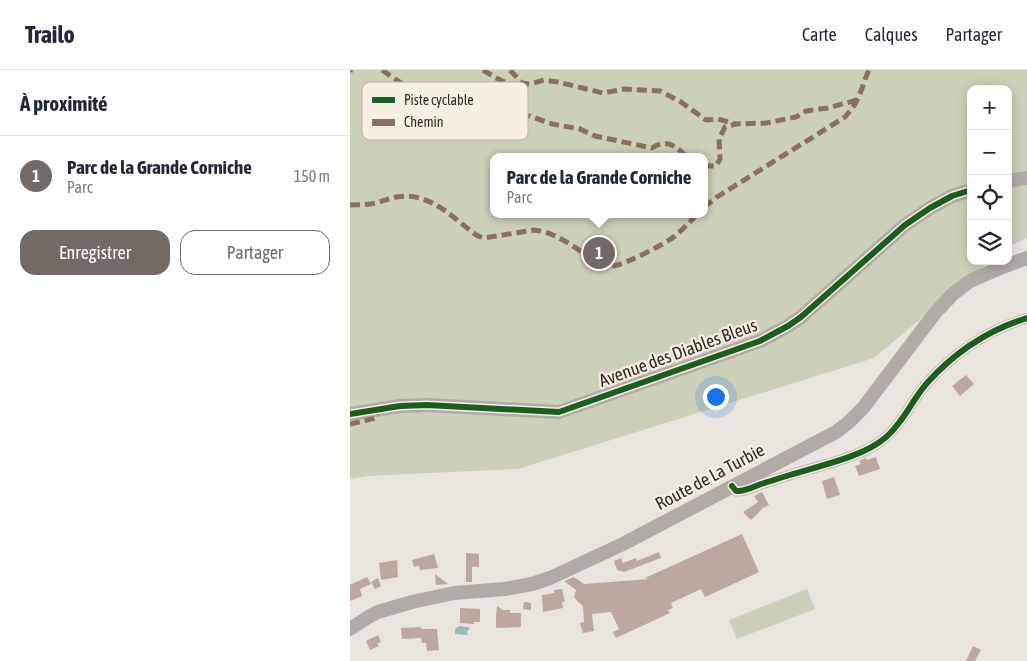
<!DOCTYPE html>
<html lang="fr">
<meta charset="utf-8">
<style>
:root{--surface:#fff;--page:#f6f6f7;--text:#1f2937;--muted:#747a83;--line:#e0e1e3;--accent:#736a66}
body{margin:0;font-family:"Asap Condensed",sans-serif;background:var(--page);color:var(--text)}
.controls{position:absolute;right:15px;top:15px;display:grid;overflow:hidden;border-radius:10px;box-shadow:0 2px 12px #0003}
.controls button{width:45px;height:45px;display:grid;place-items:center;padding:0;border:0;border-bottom:1px solid var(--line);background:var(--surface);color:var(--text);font:25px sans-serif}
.you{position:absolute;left:365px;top:326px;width:18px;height:18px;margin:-12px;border:4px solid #fff;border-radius:50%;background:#1a73e8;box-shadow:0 0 0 8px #1a73e833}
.badge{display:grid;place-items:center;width:32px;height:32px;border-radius:50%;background:var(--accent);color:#fff;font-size:16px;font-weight:700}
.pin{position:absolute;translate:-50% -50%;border:2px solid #fff;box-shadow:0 1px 5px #0006}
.popup{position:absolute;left:140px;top:83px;width:218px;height:65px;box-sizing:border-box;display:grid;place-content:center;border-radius:10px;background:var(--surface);filter:drop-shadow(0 1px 4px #0005);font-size:16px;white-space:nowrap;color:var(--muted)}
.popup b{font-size:19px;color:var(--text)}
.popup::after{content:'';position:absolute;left:50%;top:100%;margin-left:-10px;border:10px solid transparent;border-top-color:var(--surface)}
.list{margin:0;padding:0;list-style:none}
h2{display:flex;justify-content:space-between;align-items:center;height:65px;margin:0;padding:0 20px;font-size:21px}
h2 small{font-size:16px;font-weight:400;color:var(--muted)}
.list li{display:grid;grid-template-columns:32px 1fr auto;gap:15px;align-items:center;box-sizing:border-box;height:80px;padding:0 20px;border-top:1px solid var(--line)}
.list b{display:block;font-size:19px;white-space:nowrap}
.list p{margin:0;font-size:16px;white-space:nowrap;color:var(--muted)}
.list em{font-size:16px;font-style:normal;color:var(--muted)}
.actions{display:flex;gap:10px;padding:15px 20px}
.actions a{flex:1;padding:11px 0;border:1px solid var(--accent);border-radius:15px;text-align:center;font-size:18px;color:var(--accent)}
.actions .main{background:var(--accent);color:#fff}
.icon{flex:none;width:28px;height:28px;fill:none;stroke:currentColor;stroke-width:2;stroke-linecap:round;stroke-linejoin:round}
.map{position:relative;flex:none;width:677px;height:591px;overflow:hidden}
header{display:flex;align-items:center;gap:30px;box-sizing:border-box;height:70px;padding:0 25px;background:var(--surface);border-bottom:1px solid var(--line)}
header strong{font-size:24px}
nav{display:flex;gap:28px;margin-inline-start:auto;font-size:18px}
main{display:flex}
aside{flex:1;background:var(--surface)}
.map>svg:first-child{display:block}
</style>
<header>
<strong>Trailo</strong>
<nav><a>Carte</a><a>Calques</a><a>Partager</a></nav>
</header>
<main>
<aside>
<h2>À proximité<small></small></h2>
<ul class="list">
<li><span class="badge">1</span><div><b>Parc de la Grande Corniche</b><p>Parc</p></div><em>150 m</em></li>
</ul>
<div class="actions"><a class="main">Enregistrer</a><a>Partager</a></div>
</aside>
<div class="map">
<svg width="677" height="591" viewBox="0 0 677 591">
<rect width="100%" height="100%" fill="#eae4de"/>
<path fill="#cccfb9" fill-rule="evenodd" d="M0 0H677V168L658 177V19H621V191H640L524 288 168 399 17 406 0 409ZM144 87H354V144H144Z
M457 519 465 539 387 569 379 550Z"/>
<path fill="#9bbbba" d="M109 556 116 557H118L120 558 117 562 118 565 105 564V559Z"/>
<path fill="#bca8a0" d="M616 305 624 314 610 326 602 316Z
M526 387 530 399 509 406 505 396 511 394 509 391 516 388 517 390Z
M484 407 490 425 477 429 472 411Z
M412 422 419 435 413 438 401 450 393 442 408 432 404 426Z
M392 464 409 502 355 527 351 519 321 533 323 538 318 540 320 543 266 568 263 562 269 559 261 542 242 544 244 561 233 563 230 553 234 552 233 536 228 532 224 527 226 520 214 511 224 507 234 514 299 509 295 508Z
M309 482 311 488 274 502 267 500 264 491 271 488 273 493 286 488 287 491Z
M116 483 129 484V497H122V512H116Z
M84 484 88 498 70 500 69 496 64 497 62 490Z
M47 490 48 507 31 510 29 493Z
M85 504 98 514 86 515Z
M17 507 21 514 10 519 12 526 0 531V515Z
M28 508 31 516 25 519 21 512Z
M212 519 215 532H212L213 538 193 542 192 525 204 523V520Z
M174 532 181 533V540L173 539Z
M147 536 153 540H160V543H171V557L146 558V546Z
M110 538 130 539V552H124V554L110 553Z
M71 557V559H87L89 580 77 581 76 573H72L71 568 52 569 51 558Z
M28 565 31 572 27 574 29 576 20 580 16 571Z
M623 576 631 580 625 591H616Z"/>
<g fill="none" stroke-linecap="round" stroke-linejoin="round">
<path stroke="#c2bcb7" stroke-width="11" d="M382 416 386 421C395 422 403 417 411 414 421 411 430 408 440 405 468 396 513 387 535 368 553 353 562 330 577 313 604 283 638 260 677 248"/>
<path stroke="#b1aaa6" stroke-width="14" d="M658 111 677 108
M0 344 50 336 77 335 209 342 410 271 438 256 451 247 555 155 580 138 602 126 621 120
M0 559 20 546 28 542 62 532 104 523 155 519 182 514 200 508 273 474 486 362 499 352 513 338 585 243 603 224 620 211 650 198 677 188"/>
<path stroke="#8d6e63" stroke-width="5" stroke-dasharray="10 5" stroke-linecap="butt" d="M32 0 70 26 79 24 124 38 160 47 180 46 202 54 230 59 245 66 302 78C318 68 325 76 337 87
M133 0C143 6 161 19 172 13
M160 0 172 13 180 14 194 10 208 12 253 23 275 19 310 21 331 32 356 50 368 49 386 54
M0 2 1 0
M354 94 359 96H366L370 89 369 69 375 57 386 54 416 53 446 47 456 41 478 38 507 30
M0 135C6 135 13 135 20 134 29 133 37 129 46 127 81 121 103 149 128 166L134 168 184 160C208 162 228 181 248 192 253 195 258 196 263 196 276 194 315 174 325 166 333 159 340 152 347 144
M354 137 367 127 495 47C499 42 504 37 507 30 512 21 514 10 519 0
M0 354 26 348 28 339"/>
<g stroke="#f7eee4" stroke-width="9">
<path id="cycleway" d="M0 344 50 336 77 335 209 342 410 271 438 256 451 247 555 155 580 138 602 126 621 120
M382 416 386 421C395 422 403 417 411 414 421 411 430 408 440 405 468 396 513 387 535 368 553 353 562 330 577 313 604 283 638 260 677 248"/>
</g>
<use href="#cycleway" stroke="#1b5e20" stroke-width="6"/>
</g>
<g text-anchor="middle" stroke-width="4.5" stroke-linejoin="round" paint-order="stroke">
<g font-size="18" fill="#332926" stroke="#f7eee4">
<text transform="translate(328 283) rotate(-20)" y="6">Avenue des Diables Bleus</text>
<text transform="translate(360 407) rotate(-28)" y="6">Route de La Turbie</text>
</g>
</g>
<rect x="12" y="12" width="166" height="58" rx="8" fill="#f7eee4" stroke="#bcb3ab" stroke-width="1"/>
<rect x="22" y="27" width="23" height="6" fill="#1b5e20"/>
<rect x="22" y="49" width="23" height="7" fill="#8d6e63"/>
<g font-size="14" fill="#332926">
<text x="54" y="35">Piste cyclable</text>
<text x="54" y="57">Chemin</text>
</g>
</svg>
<div class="controls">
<button>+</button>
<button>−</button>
<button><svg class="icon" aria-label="locate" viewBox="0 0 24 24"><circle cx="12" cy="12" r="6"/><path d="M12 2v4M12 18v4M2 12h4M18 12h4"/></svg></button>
<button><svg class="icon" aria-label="layers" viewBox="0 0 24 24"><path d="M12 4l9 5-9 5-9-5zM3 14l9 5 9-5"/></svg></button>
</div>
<div class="you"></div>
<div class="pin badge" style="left:249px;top:183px">1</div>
<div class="popup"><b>Parc de la Grande Corniche</b>Parc</div>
</div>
</main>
